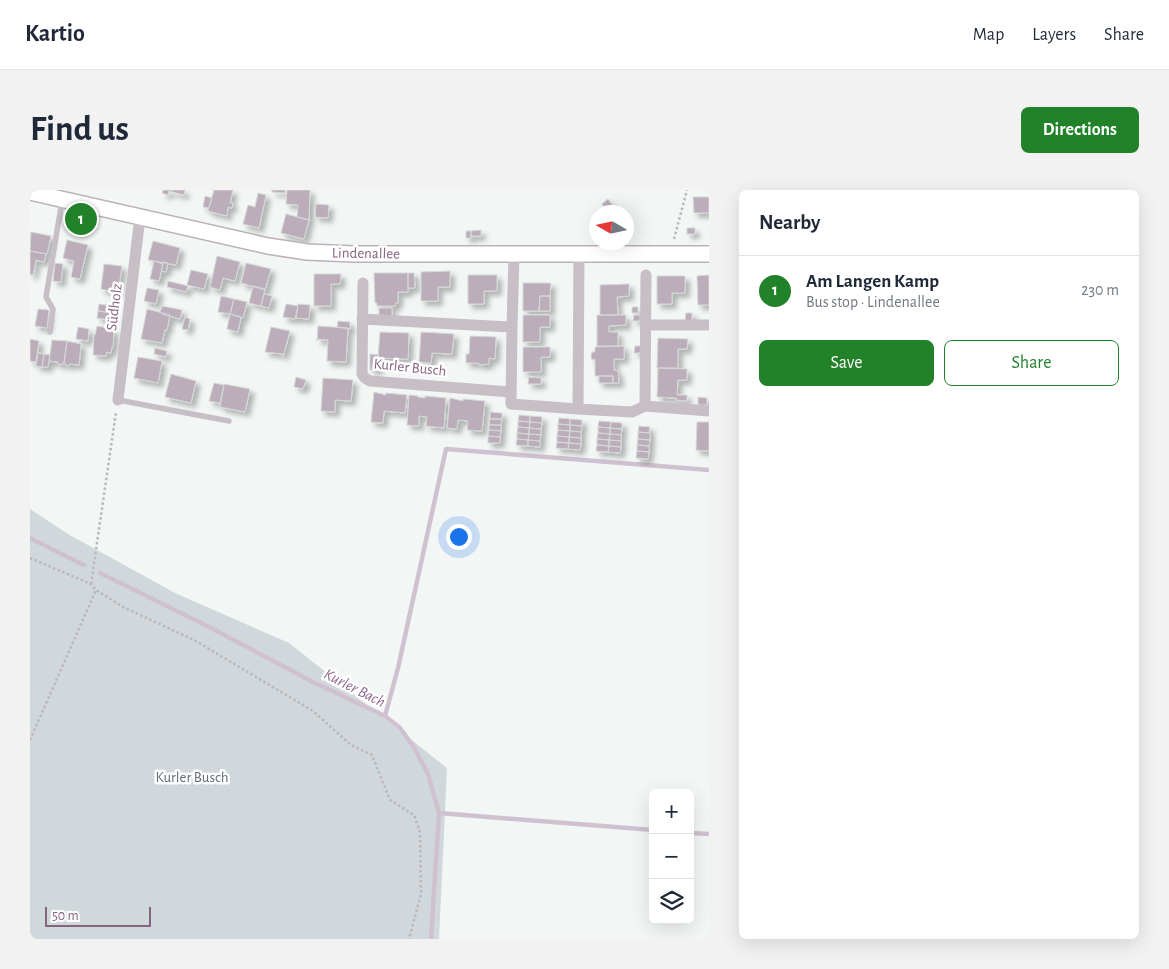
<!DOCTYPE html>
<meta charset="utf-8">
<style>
:root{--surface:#fff;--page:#f2f2f3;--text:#1f2937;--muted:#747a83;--line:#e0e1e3;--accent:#22822a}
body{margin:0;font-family:"Alegreya Sans",sans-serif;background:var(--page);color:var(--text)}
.controls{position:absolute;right:15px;bottom:15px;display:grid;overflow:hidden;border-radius:8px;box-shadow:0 5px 20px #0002}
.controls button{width:45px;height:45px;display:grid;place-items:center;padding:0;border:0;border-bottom:1px solid var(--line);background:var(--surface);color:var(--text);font:25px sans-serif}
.compass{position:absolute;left:559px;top:15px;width:45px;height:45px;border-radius:50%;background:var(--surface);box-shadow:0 5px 20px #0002;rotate:279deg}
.scale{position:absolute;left:15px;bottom:12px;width:106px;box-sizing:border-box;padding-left:5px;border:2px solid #866380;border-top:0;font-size:14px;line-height:18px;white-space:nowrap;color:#866380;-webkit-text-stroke:4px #fff;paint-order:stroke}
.you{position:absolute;left:428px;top:346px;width:18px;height:18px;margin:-12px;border:4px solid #fff;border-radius:50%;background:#1a73e8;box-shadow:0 0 0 8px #1a73e833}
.badge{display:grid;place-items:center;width:32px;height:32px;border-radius:50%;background:var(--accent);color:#fff;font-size:16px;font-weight:700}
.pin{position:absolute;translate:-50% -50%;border:2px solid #fff;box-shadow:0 1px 5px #0006}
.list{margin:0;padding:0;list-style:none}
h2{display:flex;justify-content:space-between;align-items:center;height:65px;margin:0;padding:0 20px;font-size:21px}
h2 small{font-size:16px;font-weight:400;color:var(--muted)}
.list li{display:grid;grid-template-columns:32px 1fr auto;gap:15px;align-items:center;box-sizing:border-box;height:70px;padding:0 20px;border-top:1px solid var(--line)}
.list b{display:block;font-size:19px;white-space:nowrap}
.list p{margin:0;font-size:16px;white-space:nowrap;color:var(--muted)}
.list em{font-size:16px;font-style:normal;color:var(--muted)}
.actions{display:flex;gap:10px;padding:15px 20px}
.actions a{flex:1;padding:11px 0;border:1px solid var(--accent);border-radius:8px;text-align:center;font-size:18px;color:var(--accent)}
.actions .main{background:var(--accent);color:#fff}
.icon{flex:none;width:28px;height:28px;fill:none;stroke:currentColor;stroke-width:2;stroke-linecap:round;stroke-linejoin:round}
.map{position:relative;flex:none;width:679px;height:749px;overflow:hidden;border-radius:8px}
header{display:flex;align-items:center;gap:30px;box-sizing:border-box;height:70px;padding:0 25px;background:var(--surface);border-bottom:1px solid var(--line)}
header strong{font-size:24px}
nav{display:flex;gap:28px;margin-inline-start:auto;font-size:18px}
.intro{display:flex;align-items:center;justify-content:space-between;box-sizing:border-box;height:120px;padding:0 30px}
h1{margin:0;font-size:35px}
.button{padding:12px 22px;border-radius:8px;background:var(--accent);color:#fff;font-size:18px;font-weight:700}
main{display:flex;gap:30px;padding:0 30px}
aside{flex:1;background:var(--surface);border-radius:8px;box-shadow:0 5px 20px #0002}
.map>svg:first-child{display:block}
</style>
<header>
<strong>Kartio</strong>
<nav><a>Map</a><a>Layers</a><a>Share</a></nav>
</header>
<div class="intro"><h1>Find us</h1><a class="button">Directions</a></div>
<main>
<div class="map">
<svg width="679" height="749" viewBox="0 0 679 749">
<defs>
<filter id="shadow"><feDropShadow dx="4.5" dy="4.5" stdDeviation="2.5" flood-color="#0004"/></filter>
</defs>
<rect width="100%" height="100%" fill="#f2f6f5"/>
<path fill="#d1d8dc" d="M0 319 38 344 145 403 259 453 417 578 409 749H0Z"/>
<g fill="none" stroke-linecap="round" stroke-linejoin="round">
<path stroke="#d0c1d0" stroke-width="4.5" d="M0 348 54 375
M70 383 179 437 285 493 355 526 370 538 383 556 398 584 409 623 401 749
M355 526 368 478 416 259 679 280
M409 623 623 640
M660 643 679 644"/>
</g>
<path fill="#bbaeba" stroke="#d5d8d7" filter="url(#shadow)" d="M133 0H155L154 5 139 1 138 5 132 3Z
M184 0H203L200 13H203L202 18 198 17 197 26 178 21Z
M242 0H255V3L242 2Z
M257 0H280L279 30 267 27 268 15 256 14Z
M228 3 236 5 229 38 213 34 218 15 225 17Z
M175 6 182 8 179 18 173 17Z
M663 7H679V23H664Z
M578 9 584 17 578 22 572 14Z
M286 14 299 15 298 28 285 27Z
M256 24 279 30 274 49 251 43Z
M657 38H665V44H657Z
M451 40V46H441V41Z
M436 41H441V48H436Z
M1 42 21 46 17 64 0 61Z
M37 50 58 55 50 89 41 87 44 71 33 68Z
M123 51 150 58 146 75 118 70Z
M0 61 16 64 14 72 6 70 3 85H0Z
M187 66 210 72 205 91 193 88 190 100 180 97Z
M124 71 133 74 129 91 120 89Z
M133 72 138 73 136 82 131 81Z
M25 73 33 74 31 92 23 91Z
M216 73 241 79 235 100 211 93Z
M74 74 92 76 88 103 71 99Z
M161 80 178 84 174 99 157 95Z
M420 81V97H408V111H391V82Z
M344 83H378V102H368V113H366L365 116H347V113H345Z
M378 83H384L385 98H378Z
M284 84H311L310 94H301V116H284Z
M438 85H467V101H454V114H438Z
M679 85V115H668L667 86Z
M627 86H655V103H642V114H627Z
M138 91 158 96 156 102 137 97Z
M493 93H521L520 106H510L509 121H493Z
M599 94V106L587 107 588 125H570V95Z
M223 96 235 99 231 116 219 113Z
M117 98 129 100 126 114 114 111Z
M234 104 242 106 239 118 231 116Z
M191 106 204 109 200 124 188 122Z
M510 106H520V121H509Z
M204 109 217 112 213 128 200 124Z
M69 114 83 116 82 123 68 121Z
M256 114 268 116 265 129 253 127Z
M268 114 280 115 279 129 266 128Z
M132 116 152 120 150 129 132 124 130 122Z
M602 117H608V123H602Z
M349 118H362V126L349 125Z
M8 119 19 120 17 138 5 136Z
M117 119 140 125 137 140H135L132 153 111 149Z
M68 121 82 123 81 130 67 128Z
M656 123H662V131H655Z
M200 124 211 127 208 142 197 139Z
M493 125H520V137H510V152H493Z
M567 125H596V135L579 136V142H588V156H567Z
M604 125H610V131H603Z
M155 127 160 129 158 140 152 139Z
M308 131 320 132V139L307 137Z
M67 136 84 139 83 157H82L81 163 77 162 76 166 63 165 64 145H65Z
M288 136 318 138 316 172 297 171 298 150 287 149V151Z
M48 137 59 139 58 151 46 149Z
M241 137 260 141 253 167V164L235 162Z
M350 142 379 143 378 169 348 168Z
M391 142 424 144 422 164 402 163 401 173 389 172Z
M440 146 466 147 465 169 459 168V174L449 175V173H436V164H439Z
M628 148 658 149 657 159H648V178H627Z
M0 149 9 151 6 172 0 171Z
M22 150 37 151 34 173 29 175 28 172 19 171Z
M37 151 51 154 49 175 40 174 38 176 34 173Z
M594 156V169H584V180L588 181 589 193H583V186H565V169L562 170 561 167 562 162H565V157Z
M605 156H611L610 163H604Z
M493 157H520V167H511V182H493Z
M125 158 137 161 136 167 124 164Z
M8 163 14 164 12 177 6 176Z
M14 164 20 165 18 177H12Z
M340 164 349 165 348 180H340Z
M108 167 132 171 128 193 104 188Z
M628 178 657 179V190H648L647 205H657V211L646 210V208L627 207Z
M141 184 166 191 161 213 135 207Z
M569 186H583V193H569Z
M266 187 276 190 273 199 264 197Z
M499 187 511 188V194H498Z
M293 188 323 190 321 211 305 210V222L291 221Z
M184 193 194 195 190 213 179 211Z
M194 194 220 199 215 222 190 217Z
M344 202 356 205V203L377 205 375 223 354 221 353 233 341 232Z
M379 205 388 206V207L395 208V206L416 208 414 238 396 236 397 227 389 226V236L377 235Z
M668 207 677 208V215H668Z
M420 208 433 211V209L455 211 452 241 437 240 438 231 428 230 427 239 417 238Z
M460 222 472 223V229H460Z
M489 225 500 226V232L488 231Z
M500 226 512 227V233L500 232Z
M529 228 540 229V235L528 234Z
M460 229H472L471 235H459Z
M540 229 552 230V236L540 235Z
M488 231 500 232 499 238 488 237Z
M569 231 581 232 580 238 568 237Z
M500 232 512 233 511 239 499 238Z
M581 232 592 233V239L580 238Z
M667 232H679V261L666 260Z
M528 234 540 235V241L528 240Z
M459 235H471V241L459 240Z
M540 235 552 236 551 242 540 241Z
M609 236 620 237 619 243 608 242Z
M488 237 499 238V244L487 243Z
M568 237 580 238V244L568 243Z
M499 238 511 239V245L499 244Z
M580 238 592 239 591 245 580 244Z
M459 240 471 241 470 247 458 246Z
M528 240 540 241 539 247 527 246Z
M540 241 551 242V248L539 247Z
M608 242 620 243V250L608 249Z
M487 243 499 244 498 250 487 249Z
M568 243 580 244 579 250 567 249Z
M499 244 511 245 510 251 498 250Z
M580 244 591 245V251L579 250Z
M458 246 470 247V253H458Z
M527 246 539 247V253L527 252Z
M539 247 551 248V254L539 253Z
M487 249 498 250V256L486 255Z
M567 249 579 250V256L567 255Z
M608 249 620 250 619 256 607 255Z
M498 250 510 251V257L498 256Z
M579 250 591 251V257L579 256Z
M527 252 539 253 538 259 526 258Z
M539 253 551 254 550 260 538 259Z
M567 255 579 256 578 262 566 261Z
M607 255 619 256V262L607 261Z
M579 256 591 257 590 263 578 262Z
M607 261 619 262 618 269 606 268Z"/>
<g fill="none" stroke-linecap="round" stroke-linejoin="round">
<g stroke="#bcb0ba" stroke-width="18">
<path id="secondary" d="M0 2 238 56 277 62 324 64H679"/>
</g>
<path stroke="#bdb6bc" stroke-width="2.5" stroke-dasharray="2.5 2.5" stroke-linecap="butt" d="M644 49 657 0
M0 368 61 394 66 400 93 417 164 450 283 521 321 555 342 565 360 610 384 625 390 642 391 704 379 749
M61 394 86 222
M0 550 66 400"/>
<path stroke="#c7bec6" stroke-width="5.5" d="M20 142 23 119 16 107 32 11
M88 210 199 231"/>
<path stroke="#c7bec6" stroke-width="11" d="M333 93 332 184 335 188 340 191 481 202
M332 129 482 137 481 214 548 219 549 64
M617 135H679
M482 137 484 64
M88 210 110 27
M615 216 616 85
M548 219 602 222 615 216 679 221"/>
<use href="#secondary" stroke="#fff" stroke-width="15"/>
</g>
<g text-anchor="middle" stroke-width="5" stroke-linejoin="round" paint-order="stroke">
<g font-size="15" fill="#866380" stroke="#fff">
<text transform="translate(336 63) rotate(1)" y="5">Lindenallee</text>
<text transform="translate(84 117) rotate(-83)" y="5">Südholz</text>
<text transform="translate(380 177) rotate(6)" y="5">Kurler Busch</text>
</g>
<g font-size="15" fill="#626f7c" stroke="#fff">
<text x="162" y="592">Kurler Busch</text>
</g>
<g font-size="16" font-style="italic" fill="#906891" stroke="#fff">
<text transform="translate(325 497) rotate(27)" y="6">Kurler Bach</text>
</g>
</g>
</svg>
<div class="controls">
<button>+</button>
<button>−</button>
<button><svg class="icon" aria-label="layers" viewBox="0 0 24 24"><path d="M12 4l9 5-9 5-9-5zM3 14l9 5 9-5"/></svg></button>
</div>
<svg class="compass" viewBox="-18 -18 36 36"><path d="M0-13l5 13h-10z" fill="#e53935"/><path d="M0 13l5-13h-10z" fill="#747a83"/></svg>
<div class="scale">50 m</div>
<div class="you"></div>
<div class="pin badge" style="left:51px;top:29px">1</div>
</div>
<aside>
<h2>Nearby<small></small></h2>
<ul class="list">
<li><span class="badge">1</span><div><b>Am Langen Kamp</b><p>Bus stop · Lindenallee</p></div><em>230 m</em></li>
</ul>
<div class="actions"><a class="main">Save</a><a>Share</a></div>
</aside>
</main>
